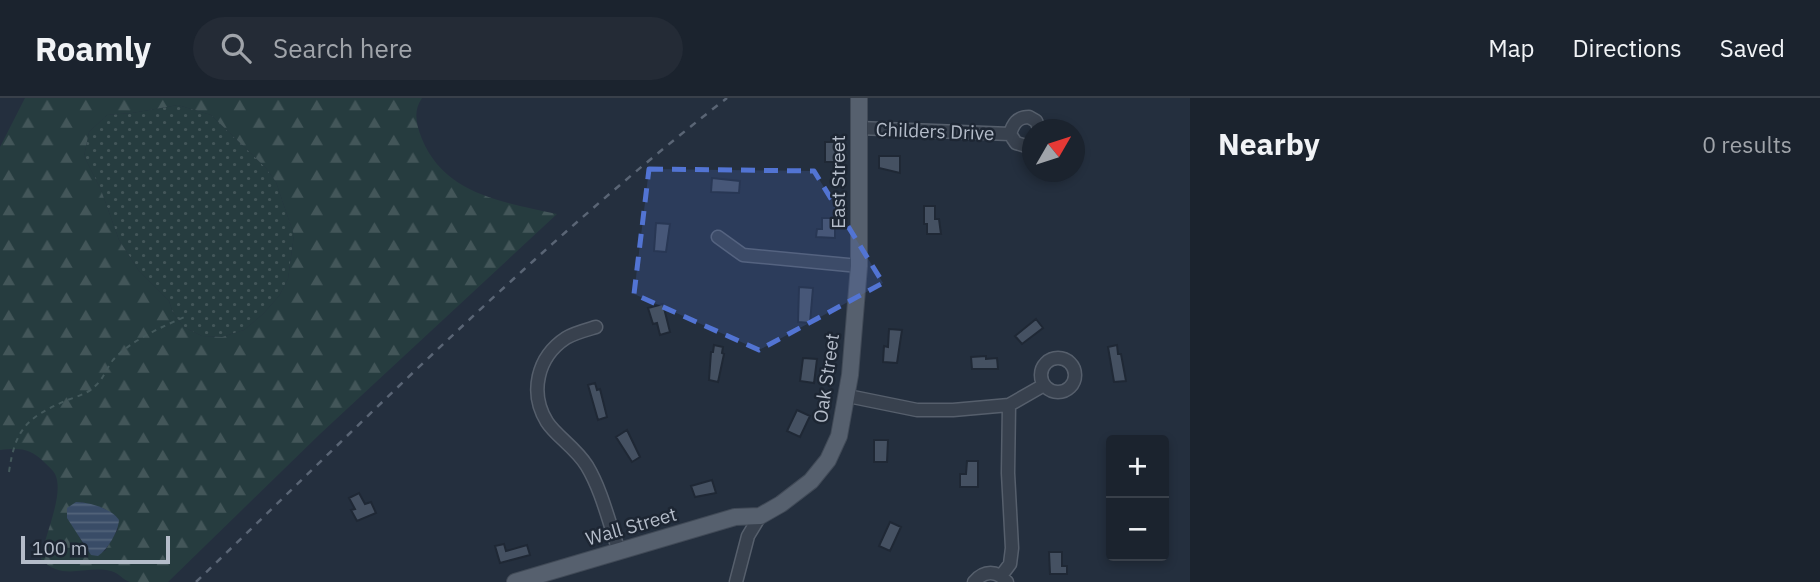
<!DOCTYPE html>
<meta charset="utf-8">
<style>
:root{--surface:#1b232e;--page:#242b36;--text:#f1f3f6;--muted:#a0a4aa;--line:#39404a}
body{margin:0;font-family:"IBM Plex Sans",sans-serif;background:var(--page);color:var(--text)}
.controls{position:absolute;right:21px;bottom:21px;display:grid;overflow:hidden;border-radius:7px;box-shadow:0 4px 10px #0003}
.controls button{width:63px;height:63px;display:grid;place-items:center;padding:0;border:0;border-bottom:2px solid var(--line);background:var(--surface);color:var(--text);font:35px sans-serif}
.compass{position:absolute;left:1022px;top:21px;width:63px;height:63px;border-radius:50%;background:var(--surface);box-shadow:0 4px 10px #0003;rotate:51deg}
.scale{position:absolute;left:21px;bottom:18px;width:149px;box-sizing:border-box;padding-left:7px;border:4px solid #b4bcc9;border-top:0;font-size:19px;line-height:24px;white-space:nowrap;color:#b4bcc9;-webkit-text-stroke:5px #1d2633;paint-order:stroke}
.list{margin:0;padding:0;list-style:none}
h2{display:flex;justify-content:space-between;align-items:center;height:91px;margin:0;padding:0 28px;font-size:30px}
h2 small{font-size:23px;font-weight:400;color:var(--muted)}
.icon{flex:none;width:38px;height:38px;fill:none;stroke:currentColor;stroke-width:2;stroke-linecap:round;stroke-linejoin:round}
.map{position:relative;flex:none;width:1190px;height:484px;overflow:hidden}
header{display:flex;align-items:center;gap:42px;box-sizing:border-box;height:98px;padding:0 35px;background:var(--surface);border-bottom:2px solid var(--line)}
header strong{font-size:33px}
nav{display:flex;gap:38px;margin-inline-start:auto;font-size:24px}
.search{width:490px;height:63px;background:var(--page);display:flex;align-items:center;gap:18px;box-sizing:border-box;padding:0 24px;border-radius:38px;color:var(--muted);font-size:26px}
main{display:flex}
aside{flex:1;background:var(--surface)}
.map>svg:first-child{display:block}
</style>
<header>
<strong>Roamly</strong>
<div class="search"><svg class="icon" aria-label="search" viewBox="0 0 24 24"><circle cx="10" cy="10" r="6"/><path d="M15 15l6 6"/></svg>Search here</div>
<nav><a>Map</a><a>Directions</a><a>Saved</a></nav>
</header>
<main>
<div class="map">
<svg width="1190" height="484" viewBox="0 0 1190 484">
<defs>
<pattern id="grass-dots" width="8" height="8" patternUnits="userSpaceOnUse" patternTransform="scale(1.75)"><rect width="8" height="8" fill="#263c3f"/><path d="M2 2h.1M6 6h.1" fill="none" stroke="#435659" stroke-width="1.8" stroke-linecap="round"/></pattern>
<pattern id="forest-firs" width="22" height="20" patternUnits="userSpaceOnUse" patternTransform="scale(1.75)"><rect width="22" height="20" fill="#263c3f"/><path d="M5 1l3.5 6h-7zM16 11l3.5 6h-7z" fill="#435659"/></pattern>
<pattern id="water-rules" width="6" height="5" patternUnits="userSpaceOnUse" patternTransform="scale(1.75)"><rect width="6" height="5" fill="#394c67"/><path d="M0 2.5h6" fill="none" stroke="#53647b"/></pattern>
</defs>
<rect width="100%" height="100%" fill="#242f3e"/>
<path fill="url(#grass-dots)" d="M178 7 211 17 266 70 276 84 294 137 288 181 279 198 263 216 244 232 222 239 202 238 184 229 173 215 169 203 139 173 119 142 101 92 84 58 89 34 107 17 132 15Z"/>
<path fill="url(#forest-firs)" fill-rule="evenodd" d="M25 0H422C413 13 416 26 422 41 445 97 504 104 557 116L320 336 168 484C157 484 140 484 130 484 123 482 119 475 111 473 84 467 63 484 41 461 44 438 65 396 55 376 53 372 48 368 44 364 30 350 20 350 0 352V49ZM178 7 211 17 266 70 276 84 294 137 288 181 279 198 263 216 244 232 222 239 202 238 184 229 173 215 169 203 139 173 119 142 101 92 84 58 89 34 107 17 132 15ZM81 404 105 411 118 431 105 453 91 456C73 433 74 432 81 404Z"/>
<path fill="url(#water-rules)" d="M76 404C89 404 112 411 119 422 118 434 108 451 98 458L91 457 67 420V410Z"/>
<path fill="#455162" stroke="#1f2835" stroke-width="2" d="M825 44H837V64H825Z
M879 58H900V75L879 70Z
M712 80 740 83 739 95 711 94Z
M924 108H935V121H939L941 136H927V126H924Z
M822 120H835V140L816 139 817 131H822Z
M656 125 670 126 666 154 654 153Z
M799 189 813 190 810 225 798 224Z
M663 206 670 234 660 237 657 225 653 226 648 210Z
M1036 221 1043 230 1022 246 1015 238Z
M889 231 902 232 897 265 883 264 884 248 888 249Z
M714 247 723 249 722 255 724 256 718 284 709 282 711 254H713Z
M1117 247 1118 256H1121L1126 283 1114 284 1108 249Z
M986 258V261L997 260 998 271H972L971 259Z
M803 260 817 261 814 285 800 283Z
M595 285 597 292 600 291 607 319 598 322 588 287Z
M797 312 810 318 800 339 787 333Z
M627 332 640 359 632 364 616 339Z
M874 342H888L887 364H874Z
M967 363H978V389H960V376H966Z
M712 382 716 395 695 399 691 388Z
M359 395 365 406 371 404 376 415 357 423 351 412 355 411 349 400Z
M890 424 901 429 890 453 879 448Z
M504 446 506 453 527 447 530 457 500 465 495 448Z
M1049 454H1062V468H1067V476H1050Z"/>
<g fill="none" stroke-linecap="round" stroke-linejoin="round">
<g stroke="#565f6c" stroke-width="15">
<path id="minor" d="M859 30 1010 36
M1032 46 1026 48 1016 45 1010 36C1013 26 1017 19 1029 19L1036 23 1040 32
M718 139 743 157 859 168
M596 229C586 232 574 235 566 240 537 259 529 295 547 324 556 338 576 350 587 368 602 393 609 425 619 453
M1041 277a17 17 0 1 1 34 0a17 17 0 1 1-34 0Z
M848 298 917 312H953L1009 307 1044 287
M1001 478 1010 466 1012 450 1008 375 1009 307
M736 484 748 438 760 418
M974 484C984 472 997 472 1007 484"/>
</g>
<g stroke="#414a57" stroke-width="18">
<path id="major" d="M515 484 735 419 760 418 781 406 811 383 828 362 839 338 850 277 859 168V0"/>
</g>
<path stroke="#44595c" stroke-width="2" stroke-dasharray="5 5" stroke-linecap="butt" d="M9 374C15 332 26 320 65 303 75 299 87 296 94 289 103 282 106 271 113 262 130 243 163 228 187 218"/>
<use href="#minor" stroke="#38414e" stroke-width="12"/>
<use href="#major" stroke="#56606e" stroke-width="16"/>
<path stroke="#5a6575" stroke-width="2.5" stroke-dasharray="7 7" stroke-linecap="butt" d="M196 484C369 318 537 147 727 0"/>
</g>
<path fill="#5274d3" fill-opacity="0.2" stroke="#5274d3" stroke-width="5" stroke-dasharray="14 9" stroke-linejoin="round" d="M649 71 814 73 883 185 759 252 634 196Z"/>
<g text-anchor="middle" stroke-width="5" stroke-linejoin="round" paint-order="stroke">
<g font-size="19" fill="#b4bcc9" stroke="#1d2633">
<text transform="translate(935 33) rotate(2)" y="7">Childers Drive</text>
<text transform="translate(838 84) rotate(-90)" y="7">East Street</text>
<text transform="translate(826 280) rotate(-82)" y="7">Oak Street</text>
<text transform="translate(631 428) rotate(-16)" y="7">Wall Street</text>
</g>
</g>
</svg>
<div class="controls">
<button>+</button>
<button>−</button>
</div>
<svg class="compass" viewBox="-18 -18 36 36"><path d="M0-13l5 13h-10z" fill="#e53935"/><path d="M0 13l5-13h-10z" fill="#a0a4aa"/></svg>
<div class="scale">100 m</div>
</div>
<aside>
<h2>Nearby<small>0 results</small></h2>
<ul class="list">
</ul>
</aside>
</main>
